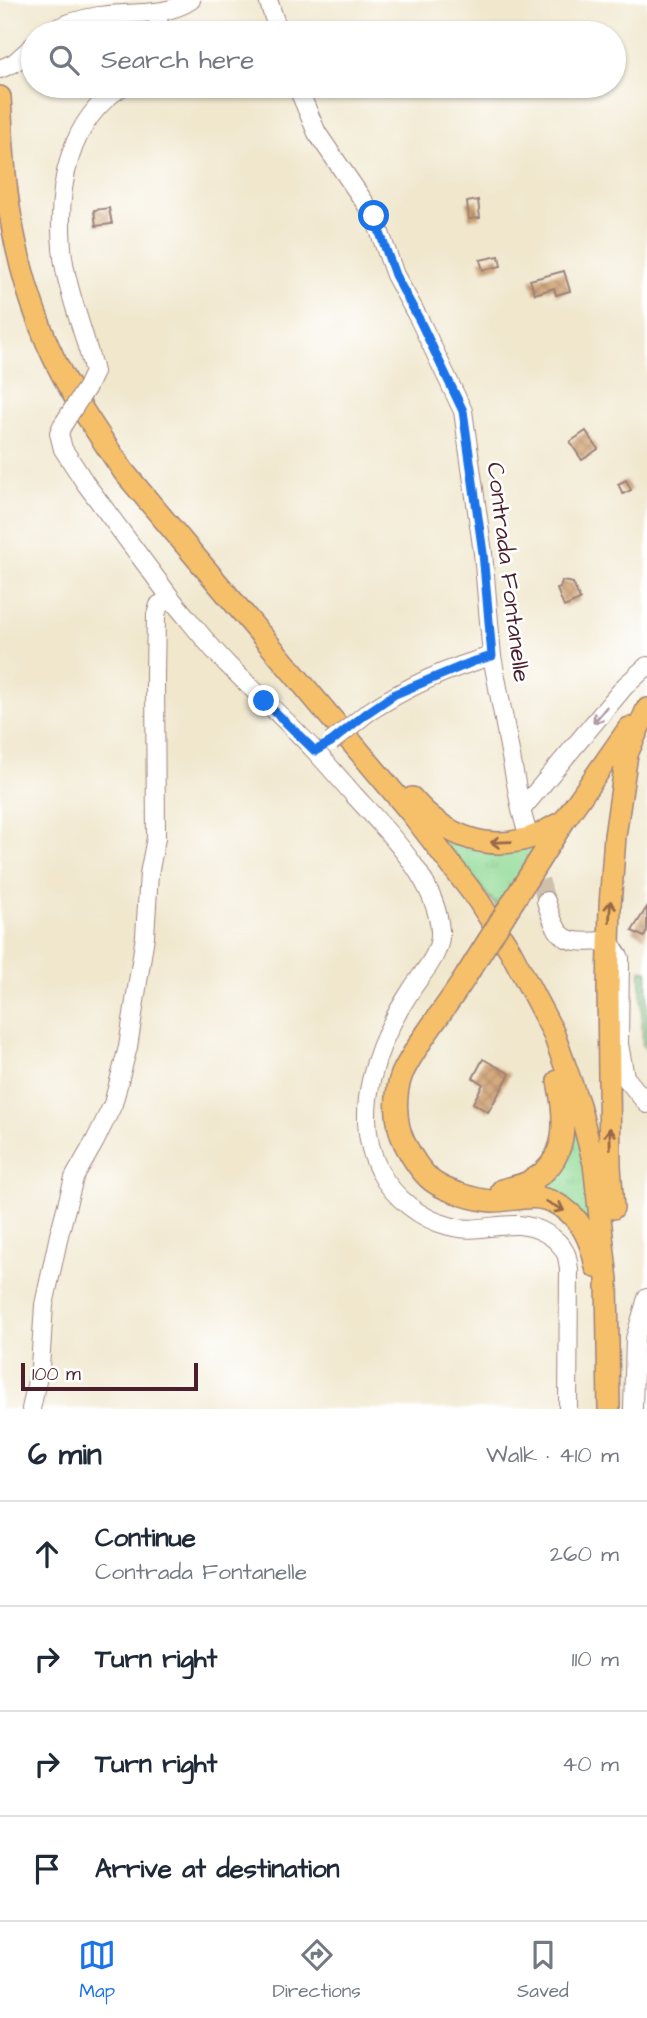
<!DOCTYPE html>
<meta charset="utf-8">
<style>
:root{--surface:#fff;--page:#f6f6f7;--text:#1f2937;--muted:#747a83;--line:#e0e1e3;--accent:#1a73e8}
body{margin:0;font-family:"Architects Daughter",sans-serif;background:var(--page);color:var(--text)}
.scale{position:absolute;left:21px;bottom:18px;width:177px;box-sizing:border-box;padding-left:7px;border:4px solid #4a1f2b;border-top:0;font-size:19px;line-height:24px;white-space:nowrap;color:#4a1f2b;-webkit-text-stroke:5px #fff;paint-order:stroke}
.stop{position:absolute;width:21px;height:21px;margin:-16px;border:5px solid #1a73e8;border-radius:50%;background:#fff}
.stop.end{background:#1a73e8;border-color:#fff;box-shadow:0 2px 7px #0008}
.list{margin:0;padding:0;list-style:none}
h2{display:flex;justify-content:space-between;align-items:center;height:91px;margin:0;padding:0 28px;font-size:30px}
h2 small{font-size:23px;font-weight:400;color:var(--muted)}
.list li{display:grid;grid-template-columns:46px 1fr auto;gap:21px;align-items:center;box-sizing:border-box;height:105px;padding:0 28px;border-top:2px solid var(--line)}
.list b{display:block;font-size:26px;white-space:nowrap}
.list p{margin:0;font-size:23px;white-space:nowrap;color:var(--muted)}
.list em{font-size:23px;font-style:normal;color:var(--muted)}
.icon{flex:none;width:38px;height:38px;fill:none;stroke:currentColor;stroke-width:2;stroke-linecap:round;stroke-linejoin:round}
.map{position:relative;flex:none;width:647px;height:1409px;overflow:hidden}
.search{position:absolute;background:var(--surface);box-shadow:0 2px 5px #0004;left:21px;right:21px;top:21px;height:77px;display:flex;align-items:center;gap:18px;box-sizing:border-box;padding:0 24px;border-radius:38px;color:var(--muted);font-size:26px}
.sheet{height:511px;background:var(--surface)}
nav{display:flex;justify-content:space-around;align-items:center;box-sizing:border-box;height:98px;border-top:2px solid var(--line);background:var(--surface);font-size:19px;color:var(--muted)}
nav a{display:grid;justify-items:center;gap:4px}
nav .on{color:var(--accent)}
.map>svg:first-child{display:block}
</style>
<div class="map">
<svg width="647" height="1409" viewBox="0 0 647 1409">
<defs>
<pattern id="grass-tufts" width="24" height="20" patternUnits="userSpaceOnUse" patternTransform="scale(1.75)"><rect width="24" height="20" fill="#91da96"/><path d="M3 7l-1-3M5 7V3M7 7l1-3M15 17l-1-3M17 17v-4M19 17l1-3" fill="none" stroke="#7fbb81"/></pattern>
<pattern id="building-cross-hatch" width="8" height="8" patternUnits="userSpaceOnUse" patternTransform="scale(1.75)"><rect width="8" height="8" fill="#d1a475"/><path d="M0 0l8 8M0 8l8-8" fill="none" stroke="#ac8560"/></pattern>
</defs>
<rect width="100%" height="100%" fill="#fff"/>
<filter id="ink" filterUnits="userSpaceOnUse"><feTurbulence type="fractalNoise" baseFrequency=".0143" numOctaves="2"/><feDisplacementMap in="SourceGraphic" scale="14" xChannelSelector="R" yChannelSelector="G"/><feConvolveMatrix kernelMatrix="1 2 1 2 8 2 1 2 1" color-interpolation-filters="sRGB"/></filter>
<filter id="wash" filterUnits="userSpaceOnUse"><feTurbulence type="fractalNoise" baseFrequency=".00686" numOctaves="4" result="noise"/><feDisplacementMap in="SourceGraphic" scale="28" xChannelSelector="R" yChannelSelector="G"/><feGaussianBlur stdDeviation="1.57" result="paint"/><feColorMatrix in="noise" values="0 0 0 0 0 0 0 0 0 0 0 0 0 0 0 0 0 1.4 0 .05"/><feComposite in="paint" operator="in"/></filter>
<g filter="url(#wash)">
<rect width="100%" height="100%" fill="#f0e7cd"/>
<path fill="url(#grass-tufts)" stroke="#6e7c60" stroke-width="2" d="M432 829 541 840 498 908Z
M578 1124 597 1228 535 1186C565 1166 569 1160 578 1124Z"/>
<path fill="#91da96" stroke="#6e7c60" stroke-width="2" d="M641 971H647V1051L643 1045Z"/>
<g id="blocks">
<path fill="url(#building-cross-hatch)" d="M478 200 480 218 469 219 467 202Z
M109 208 112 224 96 226 94 210Z
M499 256 501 266 483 270 480 260Z
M564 271 570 291 556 295 554 288 535 294 530 280Z
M586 431 598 449 582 460 570 442Z
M626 480 631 490 623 494 618 484Z
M562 581 573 583 580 600 564 607 557 589 560 588Z
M647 907V931L644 937 632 931Z
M483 1059 510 1074 488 1112 473 1103 483 1084 473 1078Z"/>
</g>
</g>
<g filter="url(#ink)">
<use href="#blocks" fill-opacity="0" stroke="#9d837c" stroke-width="2"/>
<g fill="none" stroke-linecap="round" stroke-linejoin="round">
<path stroke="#cfbfad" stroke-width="18" stroke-dasharray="18 9" stroke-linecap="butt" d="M526 828 546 901"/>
<g stroke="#9d837c" stroke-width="20">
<path id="minor" d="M268 0 279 33
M158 12 159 33
M47 33C63 24 81 19 99 16 130 11 164 18 191 0
M0 69 14 63 33 46
M297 86 317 133 374 216 395 275 419 319 463 411 483 553 492 656 521 810 526 828
M87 387 94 372C85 333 65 287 62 248 57 187 68 120 123 86
M62 426 59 433 63 449 86 484 173 601
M367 713C405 688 448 668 492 656
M521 810 625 686 647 666
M546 901C559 944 565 943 609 941L620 958 619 1044 625 1077 647 1104
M31 1409 40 1367 44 1305 59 1235 74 1178 95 1141 113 1104 128 1047 145 936 149 874 156 838 155 675 156 615 159 605 166 601H173C191 622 208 645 228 665 257 694 287 721 315 751 328 765 341 780 354 795 387 831 437 880 440 931 442 954 421 974 410 992 377 1042 350 1114 380 1172 394 1198 421 1219 449 1226 472 1233 495 1224 518 1225 536 1226 558 1236 566 1254 568 1258 568 1265 569 1269L568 1409
M633 1409 635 1339 647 1298"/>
</g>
<g stroke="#9d837c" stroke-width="24">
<path id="major" d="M0 97C2 129 3 161 7 193 13 238 24 285 41 328 60 380 93 426 124 472L412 814 478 900 510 950 553 1032 579 1105 594 1164 607 1280 609 1409
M412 798C445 837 491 855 540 834 548 830 556 825 564 821
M514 900 564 821 629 728
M466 976C447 1007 417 1042 402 1074 394 1094 395 1123 404 1142 411 1156 420 1171 432 1181 445 1191 476 1200 492 1201 514 1201 534 1192 555 1203 581 1216 591 1240 596 1267
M502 1190C511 1187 521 1186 528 1182 570 1163 566 1119 558 1081
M613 1208 610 1166 608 990 610 906 615 836 627 754 647 709"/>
</g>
<use href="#minor" stroke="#fff" stroke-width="18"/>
<use href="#major" stroke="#f6c06b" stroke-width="21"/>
<g stroke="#9d837c" stroke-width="20" stroke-linecap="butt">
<path id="minor-bridge" d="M62 426 87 387
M331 742 367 713"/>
</g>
<g stroke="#9d837c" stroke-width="24" stroke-linecap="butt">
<path id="major-bridge" d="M466 976 514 900"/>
</g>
<use href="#minor-bridge" stroke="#fff" stroke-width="18"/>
<use href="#major-bridge" stroke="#f6c06b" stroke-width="21"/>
</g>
<defs><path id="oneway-shaft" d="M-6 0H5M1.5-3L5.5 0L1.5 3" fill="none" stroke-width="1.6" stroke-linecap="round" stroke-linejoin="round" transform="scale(1.75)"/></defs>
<use stroke="#ae9aa0" href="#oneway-shaft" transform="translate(600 715) rotate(130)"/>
<g stroke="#976748">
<use href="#oneway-shaft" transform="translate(501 842) rotate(178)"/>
<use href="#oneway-shaft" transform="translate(610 911) rotate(-87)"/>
<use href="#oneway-shaft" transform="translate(610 1138) rotate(-91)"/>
<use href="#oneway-shaft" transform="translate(555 1206) rotate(27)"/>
</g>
</g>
<g fill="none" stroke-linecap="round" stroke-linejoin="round" filter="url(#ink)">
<path stroke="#1a73e8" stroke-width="9" d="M264 701 315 751 331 742 367 713 395 694 472 662 492 656 483 553 463 411 419 319 395 275 374 216"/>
</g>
<g text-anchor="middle" stroke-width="5" stroke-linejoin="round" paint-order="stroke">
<g font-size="24" fill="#4a1f2b" stroke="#fff">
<text transform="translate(509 572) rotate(83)" y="8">Contrada Fontanelle</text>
</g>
</g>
</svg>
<div class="scale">100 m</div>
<div class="stop" style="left:374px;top:216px"></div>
<div class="stop end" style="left:264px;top:701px"></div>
<div class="search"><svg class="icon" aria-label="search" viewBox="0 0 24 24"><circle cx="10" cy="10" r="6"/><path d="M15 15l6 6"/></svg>Search here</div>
</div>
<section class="sheet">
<h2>6 min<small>Walk · 410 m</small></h2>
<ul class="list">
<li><svg class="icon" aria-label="ahead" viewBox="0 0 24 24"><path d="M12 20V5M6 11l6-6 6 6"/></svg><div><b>Continue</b><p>Contrada Fontanelle</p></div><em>260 m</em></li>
<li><svg class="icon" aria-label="right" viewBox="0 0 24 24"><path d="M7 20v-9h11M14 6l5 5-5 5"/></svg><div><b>Turn right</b></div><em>110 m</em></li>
<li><svg class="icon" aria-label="right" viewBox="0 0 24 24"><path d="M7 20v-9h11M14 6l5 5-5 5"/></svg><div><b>Turn right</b></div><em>40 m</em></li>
<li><svg class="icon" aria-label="arrive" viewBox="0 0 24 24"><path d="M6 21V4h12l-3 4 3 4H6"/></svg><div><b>Arrive at destination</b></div></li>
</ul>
</section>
<nav>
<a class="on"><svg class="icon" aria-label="map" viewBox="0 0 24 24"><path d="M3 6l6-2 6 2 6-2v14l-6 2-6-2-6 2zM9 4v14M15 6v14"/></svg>Map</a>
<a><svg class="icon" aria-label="directions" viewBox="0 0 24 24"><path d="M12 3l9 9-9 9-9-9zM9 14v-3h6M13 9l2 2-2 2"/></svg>Directions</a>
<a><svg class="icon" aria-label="saved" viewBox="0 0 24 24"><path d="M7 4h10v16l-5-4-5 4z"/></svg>Saved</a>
</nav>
